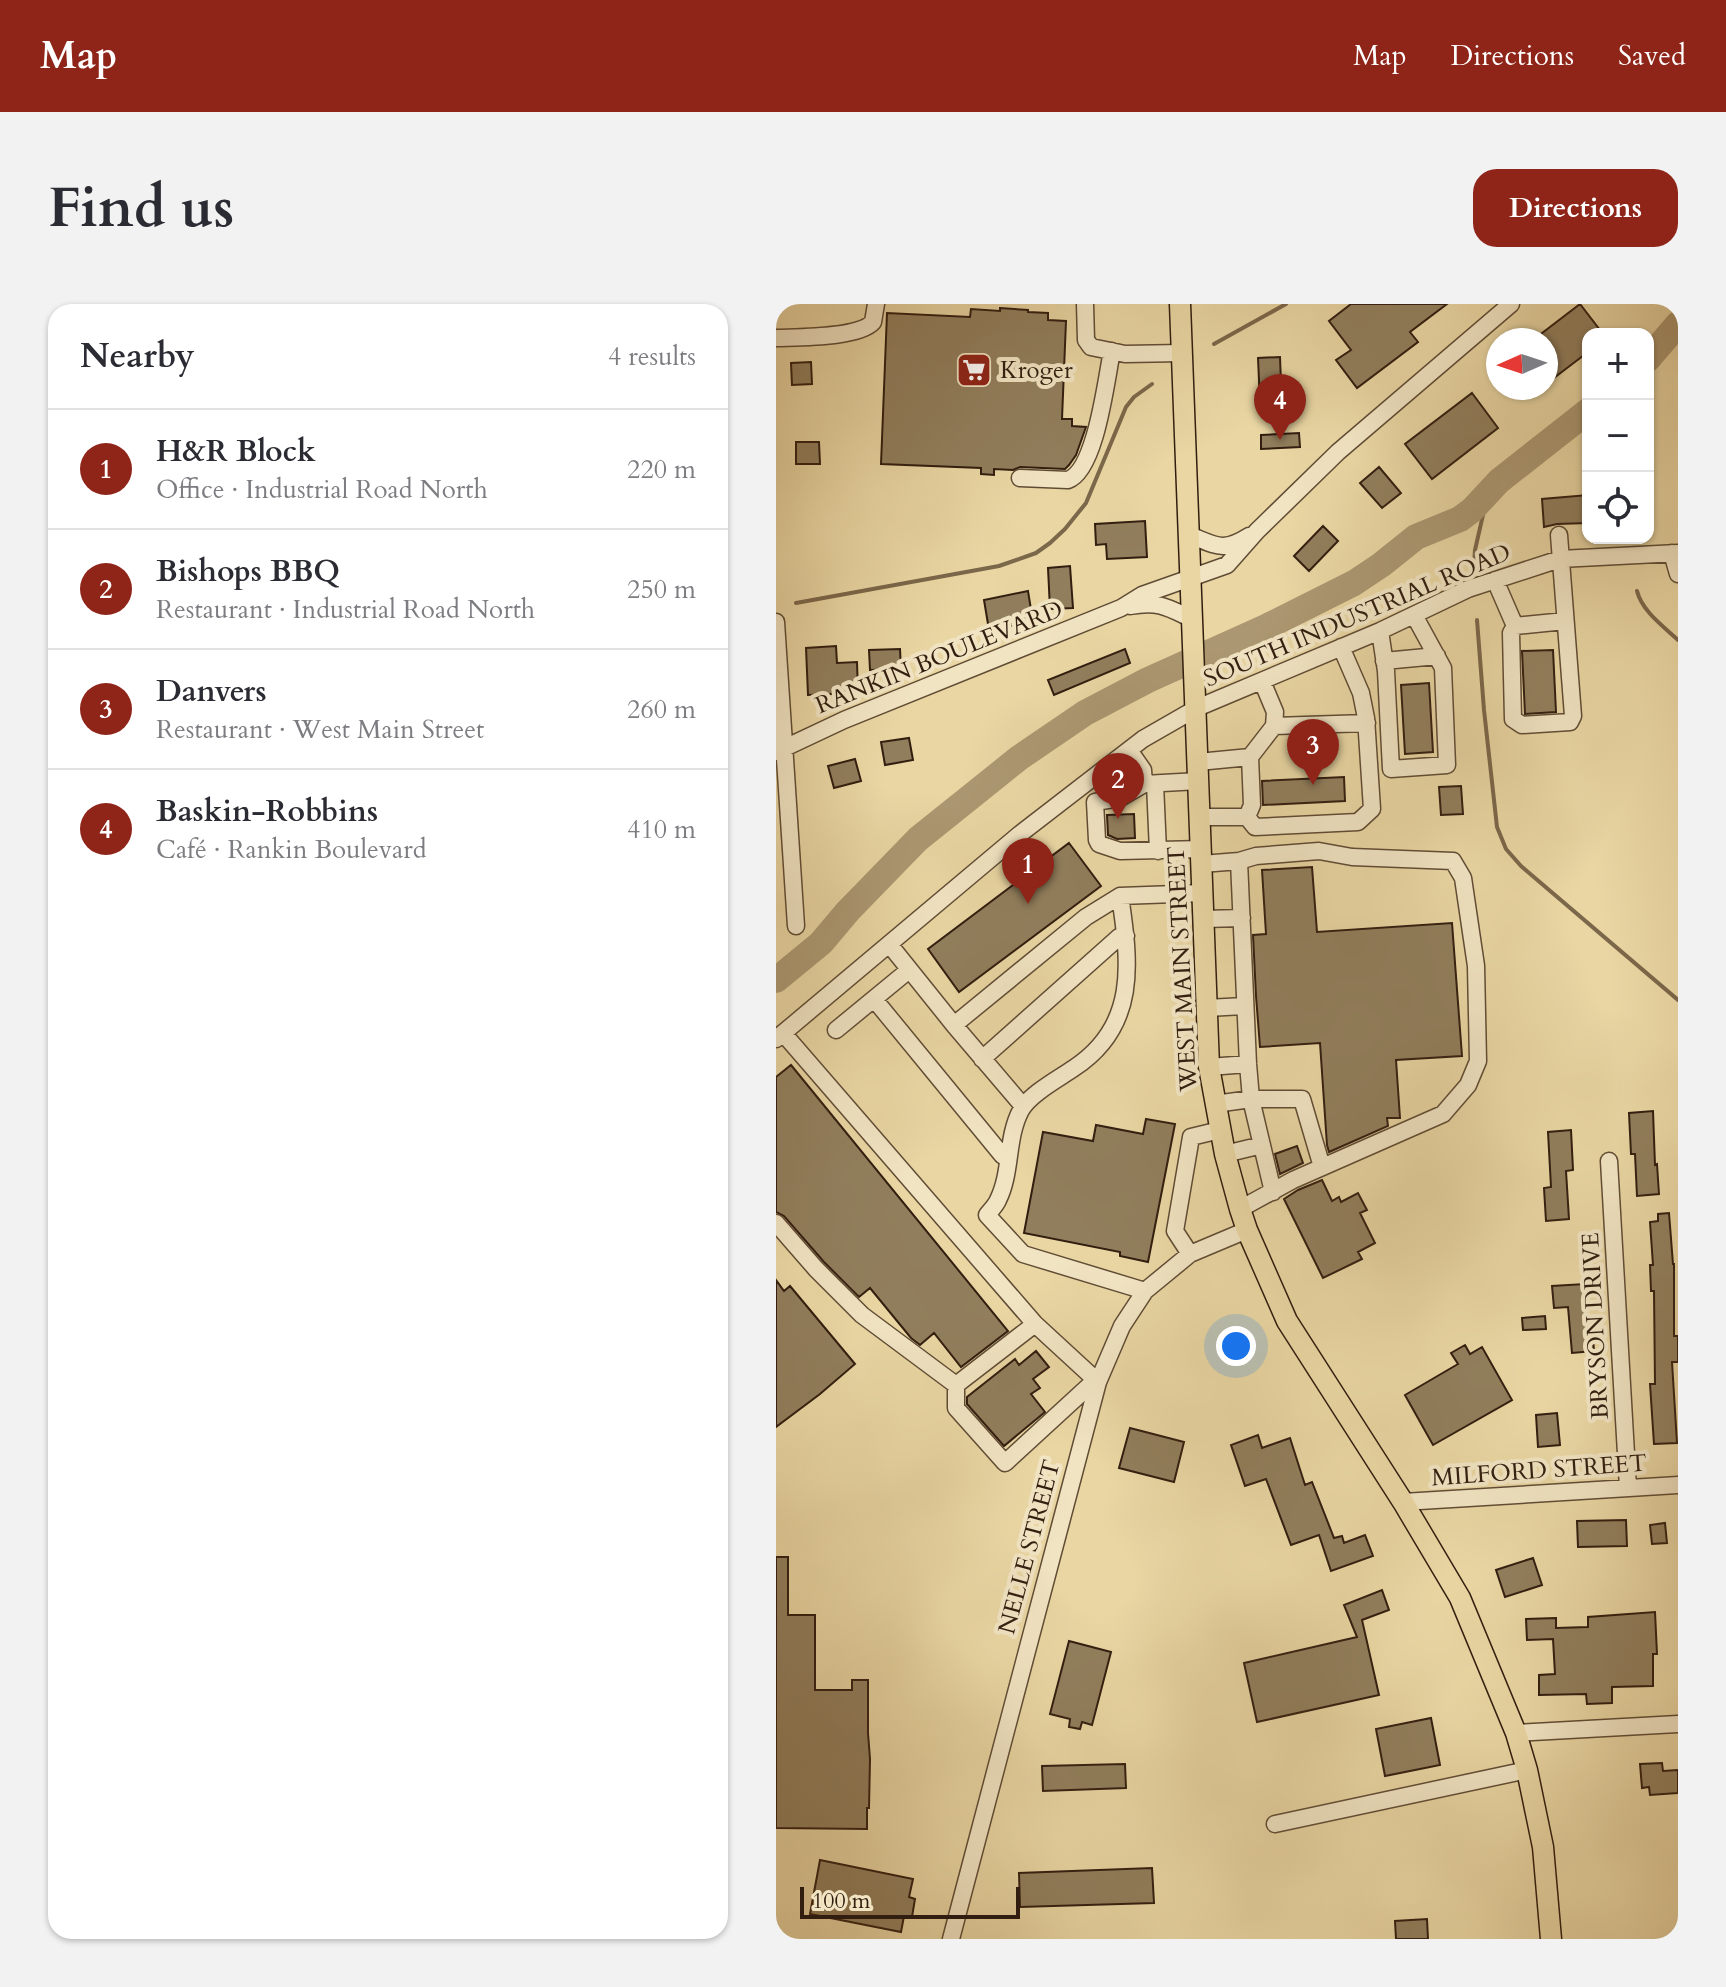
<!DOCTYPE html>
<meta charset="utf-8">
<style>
:root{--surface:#fff;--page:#f2f2f3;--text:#2b2b33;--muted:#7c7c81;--line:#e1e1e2;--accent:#8f2418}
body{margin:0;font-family:Cardo,serif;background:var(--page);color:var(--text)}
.controls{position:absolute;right:24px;top:24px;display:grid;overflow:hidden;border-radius:16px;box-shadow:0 2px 6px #0004}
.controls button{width:72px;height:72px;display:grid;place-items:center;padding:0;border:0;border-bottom:2px solid var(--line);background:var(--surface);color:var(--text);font:40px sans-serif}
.compass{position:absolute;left:710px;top:24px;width:72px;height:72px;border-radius:50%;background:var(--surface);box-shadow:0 2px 6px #0004;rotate:267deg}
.scale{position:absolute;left:24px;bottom:20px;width:220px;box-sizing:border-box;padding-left:8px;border:4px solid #321e10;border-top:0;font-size:22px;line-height:28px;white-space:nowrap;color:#321e10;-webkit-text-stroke:6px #f1e4c3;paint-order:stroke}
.you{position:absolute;left:460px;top:1042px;width:28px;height:28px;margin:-20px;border:6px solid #fff;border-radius:50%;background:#1a73e8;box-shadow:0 0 0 12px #1a73e833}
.badge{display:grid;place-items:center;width:52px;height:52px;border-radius:50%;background:var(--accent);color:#fff;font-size:26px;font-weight:700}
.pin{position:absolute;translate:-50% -66px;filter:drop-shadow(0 2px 4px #0008)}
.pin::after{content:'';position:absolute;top:42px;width:28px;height:24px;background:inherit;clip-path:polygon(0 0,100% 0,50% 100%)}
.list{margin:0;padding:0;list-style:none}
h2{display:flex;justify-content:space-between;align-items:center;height:104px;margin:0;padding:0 32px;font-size:34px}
h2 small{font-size:26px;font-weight:400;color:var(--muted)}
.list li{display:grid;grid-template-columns:52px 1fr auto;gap:24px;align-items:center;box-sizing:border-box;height:120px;padding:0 32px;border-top:2px solid var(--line)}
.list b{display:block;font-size:30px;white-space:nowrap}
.list p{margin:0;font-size:26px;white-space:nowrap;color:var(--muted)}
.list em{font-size:26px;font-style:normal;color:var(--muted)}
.icon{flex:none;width:44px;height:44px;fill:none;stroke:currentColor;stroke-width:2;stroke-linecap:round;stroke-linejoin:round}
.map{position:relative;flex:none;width:902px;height:1635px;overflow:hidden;border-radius:24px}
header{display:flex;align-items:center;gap:48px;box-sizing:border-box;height:112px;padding:0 40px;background:var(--accent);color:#fff}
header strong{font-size:38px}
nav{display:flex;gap:44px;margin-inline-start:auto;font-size:28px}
.intro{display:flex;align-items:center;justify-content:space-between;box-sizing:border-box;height:192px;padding:0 48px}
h1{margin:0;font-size:56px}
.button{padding:20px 36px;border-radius:24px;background:var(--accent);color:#fff;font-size:28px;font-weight:700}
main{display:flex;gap:48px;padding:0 48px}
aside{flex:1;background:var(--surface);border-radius:24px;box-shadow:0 2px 6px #0004}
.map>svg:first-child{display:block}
</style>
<header>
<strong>Map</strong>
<nav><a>Map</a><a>Directions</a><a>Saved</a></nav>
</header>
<div class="intro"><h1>Find us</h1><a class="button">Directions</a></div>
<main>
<aside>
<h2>Nearby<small>4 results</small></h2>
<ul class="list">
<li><span class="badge">1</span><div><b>H&amp;R Block</b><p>Office · Industrial Road North</p></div><em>220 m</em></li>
<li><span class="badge">2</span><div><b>Bishops BBQ</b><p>Restaurant · Industrial Road North</p></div><em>250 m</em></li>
<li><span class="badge">3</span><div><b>Danvers</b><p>Restaurant · West Main Street</p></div><em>260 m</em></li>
<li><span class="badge">4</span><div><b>Baskin-Robbins</b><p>Café · Rankin Boulevard</p></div><em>410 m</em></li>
</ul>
</aside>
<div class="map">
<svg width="902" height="1635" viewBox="0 0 902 1635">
<rect width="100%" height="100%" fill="#e9d6a3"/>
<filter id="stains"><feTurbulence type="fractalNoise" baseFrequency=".0025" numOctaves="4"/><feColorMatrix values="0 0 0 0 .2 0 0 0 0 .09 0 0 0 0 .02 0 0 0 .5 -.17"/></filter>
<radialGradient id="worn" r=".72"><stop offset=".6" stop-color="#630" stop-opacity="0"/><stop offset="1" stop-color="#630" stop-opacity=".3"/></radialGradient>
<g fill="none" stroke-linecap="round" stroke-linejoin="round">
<path stroke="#7b674a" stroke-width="4" d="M438 40 510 0
M698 260 699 246 712 189
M861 287C866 307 887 322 902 336
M20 299 223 262 260 249 274 239 289 225 310 199 350 103 358 93 376 80
M701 316 708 406 721 523 730 545 745 562 902 696"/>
<path stroke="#ab9771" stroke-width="26" d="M872 55 902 20
M0 676 45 639 72 607 142 535 243 454 309 409 372 376 492 322 578 279 605 261 640 233 684 215 696 206 723 177 812 107"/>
</g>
<path fill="#917e5c" stroke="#321e10" stroke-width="2" d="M575 0H671L634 28 642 38 581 84 560 56 575 46 553 17Z
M804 0 827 30H812V48L770 80V36H757Z
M224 4 252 6V8L272 9V16L290 17 286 115H296V122L310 123 300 151 293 161 289 165 244 163 237 166 218 165V171L205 170V164L105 160 111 9 194 13 195 5 224 7Z
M504 53 505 79 518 78 519 98 484 99 482 54Z
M35 58 36 80 16 81 15 59Z
M696 89 722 124 656 175 629 140Z
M523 129 524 143 485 145V131Z
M20 138H43L44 160H20Z
M603 163 625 189 606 204 584 179Z
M812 191V219L781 220 768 223 766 195Z
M369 217 371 253 331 255 330 240 320 241 319 220Z
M547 222 562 237 533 267 518 252Z
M294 262 297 304 274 305 272 264Z
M252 287 257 318 213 326 208 296Z
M60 342 61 359 81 358 82 389 32 391 30 344Z
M124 345 125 365 94 366 93 346Z
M349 345 354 359 278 391 272 376Z
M777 346 780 408 749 410 746 347Z
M653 379 657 448 629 450 625 381Z
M133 434 137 456 109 461 105 438Z
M79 455 85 477 58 484 52 462Z
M568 473 569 497 487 501 486 477Z
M685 482 687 510 665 511 663 483Z
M358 510 359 534 341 535 332 531 331 511Z
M293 539 325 582 183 688 152 645Z
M536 563 541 628 676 619 686 752 620 756 624 814H611L612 822 553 848 551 841 544 739 484 743 480 692 477 631 490 630 486 566Z
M15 761 232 1027 185 1063 158 1029 144 1041 135 1034 94 984 83 993 48 958 8 912 0 908V773Z
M877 807 879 861 881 860 883 890 861 892 859 850H855L853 809Z
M370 815 399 820 372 958 344 952V948L248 929 267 828 317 837 320 821 367 830Z
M795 826 797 866 790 867 793 915 770 917 768 884 775 883 772 828Z
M521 842 527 859 504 870 499 850Z
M546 876 556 897 563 893 565 898 582 889 591 906 584 909 599 939 582 948 586 955 547 974 508 895 522 886Z
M893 909 897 960H898V1032H902V1058H896L901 1139 878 1140 874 1080H879L878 987H875L874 961H877L874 918 882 917V910Z
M0 976 8 987 14 982 79 1060 44 1090 0 1123Z
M809 980 812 1023 816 1022 818 1047 796 1049 792 1003 778 1004 776 982Z
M769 1012 770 1025 747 1026 746 1014Z
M689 1041 694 1050 706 1043 736 1096 657 1141 629 1091 682 1060 675 1049Z
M260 1047 273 1063 257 1075 264 1084 255 1090 269 1108 228 1142 191 1100V1093L239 1055 243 1061Z
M781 1109 784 1141 762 1143 760 1111Z
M354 1124 408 1138 398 1178 343 1164Z
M482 1131 486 1144 514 1134 529 1181 536 1178 558 1234 566 1232 568 1239 589 1231 597 1252 555 1267 543 1231 515 1241 490 1175 469 1182 455 1141Z
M850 1216 851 1242 802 1243 801 1217Z
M889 1219 891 1239 876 1240 874 1221Z
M0 1253H12V1311H39V1386H76V1376H92V1429L94 1455 93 1504H91V1525L0 1524Z
M757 1254 766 1281 729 1293 720 1266Z
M606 1286 613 1306 586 1316 603 1391 481 1418 468 1359 581 1333 568 1301Z
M879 1308 881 1350H877V1382L836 1383V1399L811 1400 810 1390 763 1391V1371L779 1370 777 1335 751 1336 750 1315 780 1314V1324L812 1323V1313Z
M293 1337 335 1348 316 1421 306 1418 304 1425 293 1423 294 1415 274 1410Z
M655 1414 664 1461 609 1472 600 1425Z
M886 1459 887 1467 902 1466V1489L874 1491 873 1483 866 1484 864 1460Z
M349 1460 350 1484 267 1487 266 1462Z
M44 1556 137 1575 133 1593 139 1595 136 1613 128 1612 125 1628 34 1610Z
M376 1564 378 1599 244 1603 243 1569Z
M651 1615 652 1635H620L619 1617Z"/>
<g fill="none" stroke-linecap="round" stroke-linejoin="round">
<g stroke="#604c35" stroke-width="19">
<path id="minor" d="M309 0 310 36 315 43 349 50 406 49
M0 34C22 33 83 34 97 18L100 0
M244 174 292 176C320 166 330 76 336 47
M413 231C440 241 446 249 473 232
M896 249 902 270
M719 276 739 322 735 329 737 415 746 421 794 418 797 412 783 231
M354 302C383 297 391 303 416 315
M0 318 20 622
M739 322 789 317
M604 327 610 367 615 465 671 461 667 364 638 311
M608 357 661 352
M498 422 591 419
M353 446 367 466 368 480
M0 448 68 416 345 304 366 291 451 261 481 227 562 148 735 0
M422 458 474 453
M423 477 368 480 344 494 319 498 321 536 323 540 344 547 426 545
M379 480 382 547
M424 513H471L479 523 582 518 596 505 590 414 585 389 565 343
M471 513 476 501 474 453 498 422 499 408 486 377
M463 557 472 760 475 795 497 888
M426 560 463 557 480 552 543 547 576 553 677 557 687 574 700 662 702 757 692 781 667 810 517 876 464 905
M428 615 466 614
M113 640 178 721 310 613 344 592
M98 695 226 851 232 855
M431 704 468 702
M178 721 247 802
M60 726 133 666
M7 729 259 1020
M0 735 244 530 367 435 421 404 604 327 692 285 784 255 902 249
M206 755 343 633 350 632
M433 763 472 760
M439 800 475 795H526L546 863
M449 850 486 841
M833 857 852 1184
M0 919 40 965 86 1011 180 1081 259 1020 322 1078
M414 950 399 927 415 833 444 826
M369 987 247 950 211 911C215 906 220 901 222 896 236 868 230 834 245 806 254 790 282 775 298 764 362 722 354 659 344 592L427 589
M180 1081V1104L229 1159 314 1081 318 1075
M627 1198 902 1181
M740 1429 902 1420
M499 1520 751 1466
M175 1635 322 1078 346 1022 369 987 414 950 471 926"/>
</g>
<g stroke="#321e10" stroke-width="23">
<path id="major" d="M404 0 433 763 449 850 464 905 471 926 511 1017 627 1198 684 1294 740 1429 751 1466 767 1543 775 1635"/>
</g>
<use href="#minor" stroke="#f1e4c3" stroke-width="16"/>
<use href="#major" stroke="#e9d6a3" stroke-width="20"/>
</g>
<defs>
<g id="supermarket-square" transform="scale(1.8)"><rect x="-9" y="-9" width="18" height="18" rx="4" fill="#8f2418" stroke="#f1e4c3"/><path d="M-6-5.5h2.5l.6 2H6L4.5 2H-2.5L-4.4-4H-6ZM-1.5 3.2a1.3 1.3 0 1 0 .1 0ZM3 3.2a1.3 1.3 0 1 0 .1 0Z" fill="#fff"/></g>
</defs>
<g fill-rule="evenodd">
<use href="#supermarket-square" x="198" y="66"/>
</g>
<g text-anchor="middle" stroke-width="8" stroke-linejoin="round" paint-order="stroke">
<g font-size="24" fill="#321e10" stroke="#f1e4c3" text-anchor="start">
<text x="224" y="74">Kroger</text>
</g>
<g font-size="24" fill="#321e10" stroke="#f1e4c3">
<text transform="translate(581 311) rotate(-23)" y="8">SOUTH INDUSTRIAL ROAD</text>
<text transform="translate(163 353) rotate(-22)" y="8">RANKIN BOULEVARD</text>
<text transform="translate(406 665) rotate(-93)" y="8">WEST MAIN STREET</text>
<text transform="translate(819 1022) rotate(-93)" y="8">BRYSON DRIVE</text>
<text transform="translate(763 1166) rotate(-4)" y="8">MILFORD STREET</text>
<text transform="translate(253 1243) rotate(-75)" y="8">NELLE STREET</text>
</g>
</g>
<rect width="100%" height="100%" filter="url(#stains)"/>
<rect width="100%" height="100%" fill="url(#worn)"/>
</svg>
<div class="controls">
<button>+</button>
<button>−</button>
<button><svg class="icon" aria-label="locate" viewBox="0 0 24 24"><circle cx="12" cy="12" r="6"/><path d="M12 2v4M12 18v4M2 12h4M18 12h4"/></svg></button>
</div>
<svg class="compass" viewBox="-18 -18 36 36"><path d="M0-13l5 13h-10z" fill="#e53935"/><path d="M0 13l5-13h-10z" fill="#7c7c81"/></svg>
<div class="scale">100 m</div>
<div class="you"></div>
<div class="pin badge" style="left:252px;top:600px">1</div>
<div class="pin badge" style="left:342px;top:515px">2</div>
<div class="pin badge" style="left:537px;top:481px">3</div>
<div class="pin badge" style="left:504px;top:136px">4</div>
</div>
</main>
